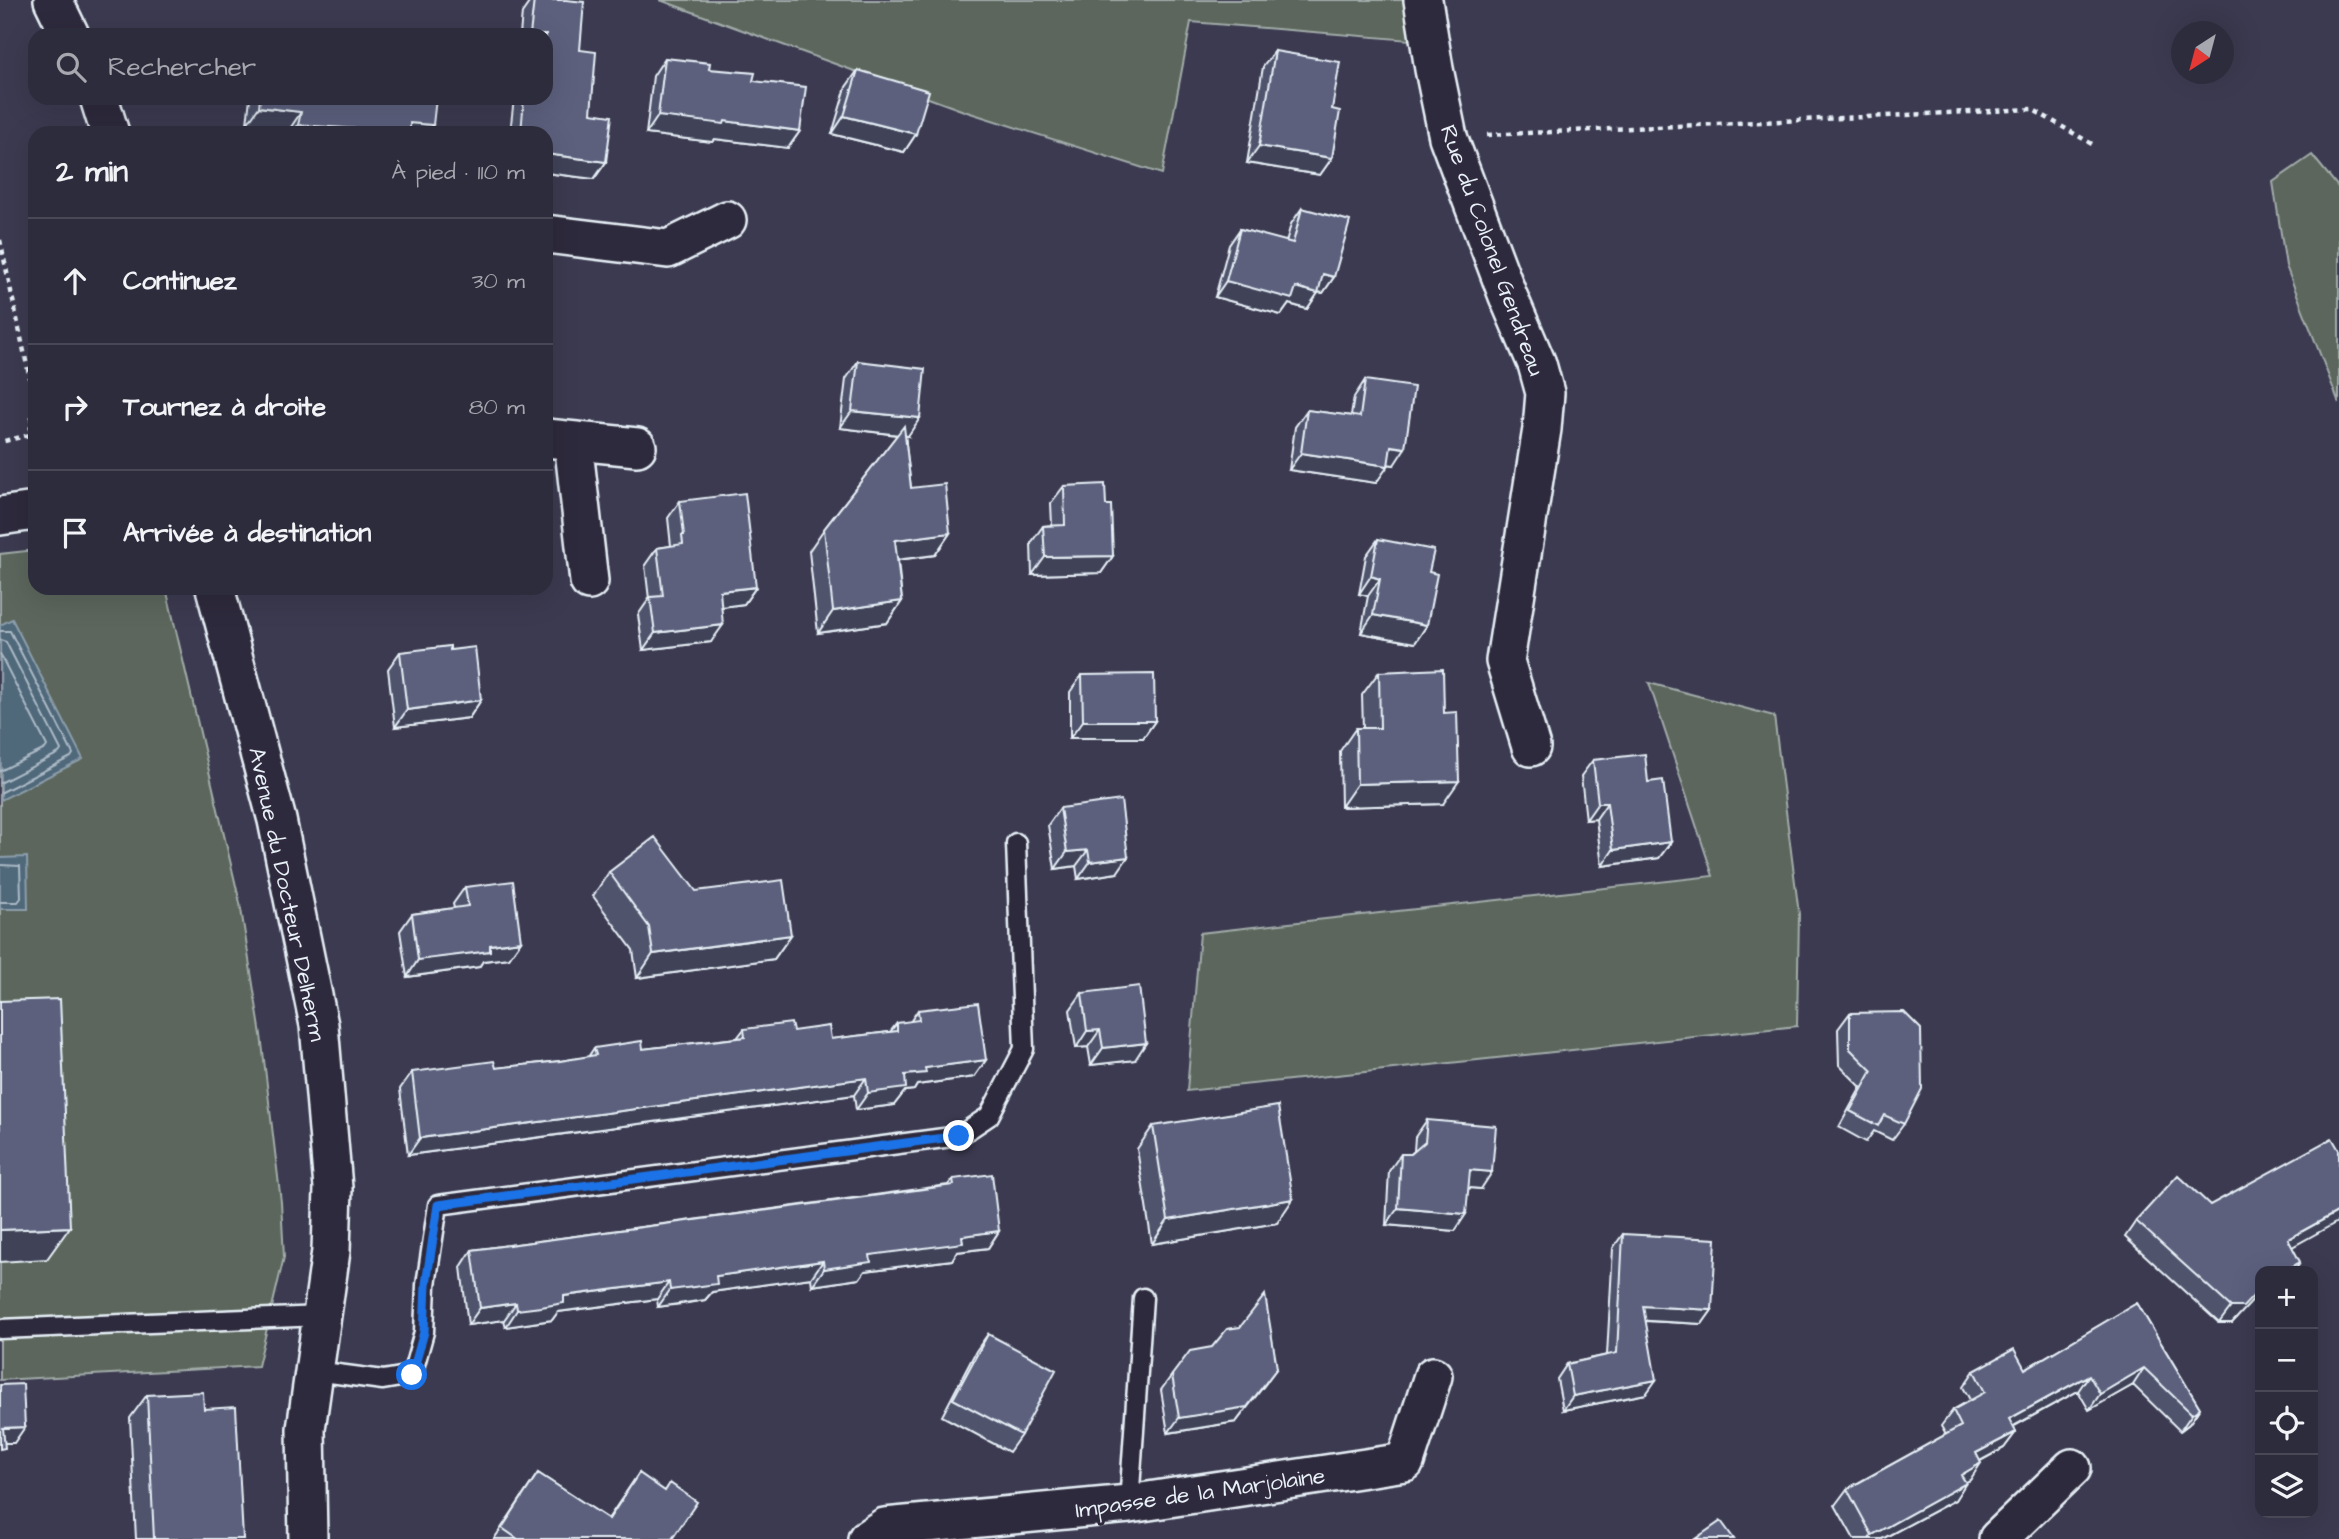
<!DOCTYPE html>
<html lang="fr">
<meta charset="utf-8">
<style>
:root{--surface:#2d2c3c;--page:#353443;--text:#f1f3f6;--muted:#a7a7af;--line:#484856}
body{margin:0;font-family:"Architects Daughter",sans-serif;background:var(--page);color:var(--text)}
.controls{position:absolute;right:21px;bottom:21px;display:grid;overflow:hidden;border-radius:14px;box-shadow:0 7px 28px #0002}
.controls button{width:63px;height:63px;display:grid;place-items:center;padding:0;border:0;border-bottom:2px solid var(--line);background:var(--surface);color:var(--text);font:35px sans-serif}
.compass{position:absolute;left:2171px;top:21px;width:63px;height:63px;border-radius:50%;background:var(--surface);box-shadow:0 7px 28px #0002;rotate:216deg}
.stop{position:absolute;width:21px;height:21px;margin:-16px;border:5px solid #1a73e8;border-radius:50%;background:#fff}
.stop.end{background:#1a73e8;border-color:#fff;box-shadow:0 2px 7px #0008}
.list{margin:0;padding:0;list-style:none}
h2{display:flex;justify-content:space-between;align-items:center;height:91px;margin:0;padding:0 28px;font-size:30px}
h2 small{font-size:23px;font-weight:400;color:var(--muted)}
.list li{display:grid;grid-template-columns:46px 1fr auto;gap:21px;align-items:center;box-sizing:border-box;height:126px;padding:0 28px;border-top:2px solid var(--line)}
.list b{display:block;font-size:26px;white-space:nowrap}
.list em{font-size:23px;font-style:normal;color:var(--muted)}
.icon{flex:none;width:38px;height:38px;fill:none;stroke:currentColor;stroke-width:2;stroke-linecap:round;stroke-linejoin:round}
.map{position:relative;flex:none;width:2339px;height:1539px;overflow:hidden}
.search{position:absolute;background:var(--surface);box-shadow:0 7px 28px #0002;left:28px;top:28px;width:525px;height:77px;display:flex;align-items:center;gap:18px;box-sizing:border-box;padding:0 24px;border-radius:21px;color:var(--muted);font-size:26px}
.panel{position:absolute;background:var(--surface);box-shadow:0 7px 28px #0002;left:28px;top:126px;width:525px;height:469px;border-radius:21px}
.map>svg:first-child{display:block}
</style>
<div class="map">
<svg width="2339" height="1539" viewBox="0 0 2339 1539">
<rect width="100%" height="100%" fill="#3c3a50"/>
<filter id="ink" filterUnits="userSpaceOnUse"><feTurbulence type="fractalNoise" baseFrequency=".0143" numOctaves="2"/><feDisplacementMap in="SourceGraphic" scale="14" xChannelSelector="R" yChannelSelector="G"/><feConvolveMatrix kernelMatrix="1 2 1 2 8 2 1 2 1" color-interpolation-filters="sRGB"/></filter>
<g filter="url(#ink)">
<path fill="#5c665b" stroke="#a2acaa" stroke-width="2" d="M660 0H1421L1434 42 1191 22 1162 174 964 111Z
M2312 155 2339 188V403L2286 266 2273 182Z
M35 550V588H166L240 903 261 1035 281 1202 284 1257 258 1366 0 1380V554Z
M1649 683 1774 716 1799 914 1797 1026 1187 1091 1200 933 1713 876Z"/>
<path fill="#4f677a" stroke="#8c9eac" stroke-width="2" d="M12 619 83 759 1 800 0 625Z
M27 857 28 909H0V858Z"/>
<g fill="none" stroke-linecap="round" stroke-linejoin="round">
<path stroke="#abbac6" stroke-width="2" d="M0 631H10L73 754 71 757 0 793
M0 640 6 642 61 750 59 753 0 783
M0 654 47 746 45 749 0 771
M0 865 20 866 21 898 18 902H0"/>
<g stroke="#e8f1f8" stroke-width="23">
<path id="lane" d="M0 1329 323 1316
M315 1371 383 1380 412 1375 424 1332 426 1285 438 1205 959 1136 989 1116 1024 1049 1016 843
M1129 1504 1143 1298"/>
</g>
<g stroke="#e8f1f8" stroke-width="42">
<path id="street" d="M53 0 70 35
M1423 0 1434 69 1448 137 1508 296 1537 364 1545 393 1542 429 1505 661 1531 747
M99 98 110 133
M546 234 668 249 727 220
M546 438 637 447
M573 441 589 581
M0 516 35 511
M215 588 277 820 319 1025 333 1188 331 1251 306 1429 308 1539
M867 1539 885 1527 1129 1504 1405 1462 1433 1376
M1998 1539 2072 1468"/>
</g>
<path stroke="#e8f1f8" stroke-width="4.5" stroke-dasharray="5 5" stroke-linecap="butt" d="M1487 135 2032 109 2092 144
M0 240 34 398 30 435 0 442
M30 435 35 440"/>
<use href="#lane" stroke="#2f2a3d" stroke-width="18"/>
<use href="#street" stroke="#2f2a3d" stroke-width="37"/>
</g>
<path fill="#4f536c" stroke="#e8f1f8" stroke-width="2" d="M531 0H566L580 50 591 113 606 162 594 179 546 173V133H510L514 98H546V35H520L522 13Z
M1275 51 1332 109V158L1320 175 1247 163 1263 67Z
M665 58 753 81 800 131 788 148 715 139 712 142 646 134 653 76Z
M858 70 916 134 904 152 832 134 846 87Z
M250 98H436L428 133H288L289 130 247 124Z
M1302 208 1334 277 1323 293 1318 292 1307 309 1289 304 1281 315 1215 297 1229 245 1240 229 1286 242 1291 224Z
M858 361 908 436 905 435 911 488 950 533 935 555 898 560 902 601 887 623 818 633 809 551 824 529 897 435 840 428 846 379Z
M1365 380 1394 465 1388 464 1376 483 1289 470 1295 427 1307 410 1351 416 1354 397Z
M1064 486 1106 505 1113 556 1101 573 1032 575 1031 543 1043 526 1052 525 1051 503Z
M680 501 756 587 744 604 721 607 711 642 643 650 638 615 649 599 645 565 657 548 671 546 668 518Z
M1378 539 1429 572 1427 625 1415 643 1361 633 1368 596 1359 594 1366 556Z
M450 650 481 700 469 718 395 727 388 669 400 652Z
M1379 672 1443 804 1341 807 1340 751 1356 728H1363L1362 695Z
M1082 675 1155 721 1143 738H1070V692Z
M1593 760 1648 782 1671 842 1659 858 1602 866 1596 819 1586 820 1581 776Z
M1060 808 1117 873 1078 879 1076 866 1055 869 1048 825Z
M609 872 696 891 791 935 774 959 637 978 633 950 593 896Z
M465 887 521 941 509 958 483 961 479 967 407 977 400 931 412 914 454 908 453 904Z
M1082 993 1135 1060 1091 1065 1088 1047 1076 1048 1070 1010Z
M918 1010 986 1060 974 1077 917 1085 914 1090 905 1091 894 1105 856 1110 854 1095 408 1155 400 1089 412 1072 496 1068 560 1061 588 1057 594 1048 643 1049 737 1038 744 1029 793 1031 831 1039 890 1032 897 1023 910 1022Z
M1850 1013 1904 1124 1892 1140 1874 1131 1866 1142 1839 1127 1861 1087 1839 1065 1838 1029Z
M1427 1120 1481 1189 1469 1188 1455 1231 1386 1225 1389 1171 1401 1154H1411L1414 1151 1415 1137Z
M1153 1126 1277 1223 1152 1244 1137 1149Z
M953 1179 999 1231 988 1248 957 1252 952 1260 865 1271 859 1279 812 1286 811 1278 712 1292 705 1300 682 1304 658 1307 657 1299 558 1312 552 1320 506 1327 504 1320 468 1325 461 1267 472 1250 948 1185Z
M2210 1205 2292 1247 2300 1262 2294 1271H2260L2255 1298 2232 1323H2219L2125 1237 2136 1221Z
M1623 1234 1712 1310 1702 1324 1645 1321 1646 1394 1563 1410 1557 1379 1567 1364 1607 1355 1613 1248Z
M2137 1303 2200 1408 2189 1424 2180 1431 2133 1385 2089 1410 2078 1391 2013 1427 2016 1432 2004 1448 1980 1461 1970 1480 1965 1482 1955 1500 1882 1539H1854L1835 1505 1847 1489 1946 1435 1941 1426 1953 1410 1970 1400 1963 1387 1974 1371 2025 1369Z
M988 1334 1021 1435 1009 1452 942 1416 976 1351Z
M1172 1375 1266 1383 1236 1422 1168 1433 1161 1390Z
M147 1395 204 1409 243 1539H136L130 1418Z
M538 1473 608 1519 639 1473 672 1539H494Z"/>
<path fill="#404358" stroke="#e8f1f8" stroke-width="2" d="M259 107 301 112 289 130 247 124Z
M658 116 725 121 800 131 788 148 715 139 712 142 646 134Z
M844 116 916 134 904 152 832 134Z
M410 123 433 125 428 133H293L298 125Z
M1259 146 1332 158 1320 175 1247 163Z
M546 154 606 162 594 179 546 173Z
M1323 274 1334 277 1323 293 1312 291Z
M1226 281 1296 287 1318 293 1307 309 1289 304 1281 315 1215 297Z
M852 411 920 418 908 436 840 428Z
M1391 446 1405 448 1394 465 1379 463Z
M1301 453 1388 466 1376 483 1289 470Z
M950 533 935 555 880 562 895 540Z
M1113 556 1101 573 1032 575 1045 557Z
M1371 576 1380 579 1368 596 1359 594Z
M756 587 744 604 707 609 720 591Z
M902 601 887 623 818 633 833 611Z
M1373 615 1427 625 1415 643 1361 633Z
M723 625 711 642 643 650 655 633Z
M481 700 469 718 395 727 407 710Z
M1083 721H1155L1143 738H1070Z
M1459 781 1443 804 1341 807 1357 784Z
M1598 803H1607L1596 819 1586 820Z
M1671 842 1659 858 1602 866 1613 850Z
M1088 850 1076 866 1055 869 1067 852Z
M1128 857 1117 873 1078 879 1090 862Z
M791 935 774 959 637 978 653 954Z
M521 941 509 958 483 961 479 967 407 977 418 960 490 945Z
M1100 1030 1088 1047 1076 1048 1087 1031Z
M1146 1043 1135 1060 1091 1065 1103 1048Z
M986 1060 974 1077 917 1085 914 1090 905 1091 894 1105 856 1110 868 1093 905 1075 925 1068Z
M866 1078 854 1095 408 1155 420 1138Z
M1470 1170 1492 1172 1481 1189 1459 1187Z
M1293 1199 1277 1223 1152 1244 1168 1220Z
M1398 1208 1466 1214 1455 1231 1386 1225Z
M2339 1211V1221L2276 1256 2288 1239Z
M70 1227 47 1259 0 1262V1230Z
M999 1231 988 1248 957 1252 952 1260 865 1271 859 1279 812 1286 824 1269 870 1255 962 1236Z
M823 1261 811 1278 712 1292 705 1300 658 1307 670 1290 716 1276Z
M2300 1262 2294 1271H2284Z
M669 1282 657 1299 558 1312 552 1320 506 1327 517 1310 564 1296Z
M2260 1289V1295L2255 1298 2232 1323H2219L2231 1307Z
M516 1303 504 1320 468 1325 480 1308Z
M1643 1306 1712 1310 1702 1324 1633 1320Z
M1277 1368 1236 1422 1168 1433 1179 1418Z
M2144 1368 2133 1385 2089 1410 2100 1394Z
M2089 1375 2078 1391 1997 1435 2009 1419Z
M1656 1380 1646 1394 1563 1410 1573 1396Z
M2200 1408 2189 1424 2180 1431 2192 1414Z
M25 1427 14 1443H0L3 1428Z
M2016 1432 2004 1448 1965 1469 1976 1453Z
M1981 1463 1970 1480 1950 1491 1961 1475Z
M1966 1483 1955 1500 1882 1539H1869L1872 1535Z"/>
<path fill="#5c607d" stroke="#e8f1f8" stroke-width="2" d="M534 0H566L584 2 580 50 596 52 591 113 612 116 606 162 546 154V133H521L524 98H546V35H530Z
M268 31 295 35H268Z
M1275 51 1340 62 1332 109 1340 111 1332 158 1259 146Z
M665 58 710 63 709 69 755 73 753 81 806 87 800 131 725 121 724 124 658 116Z
M858 70 929 91 916 134 844 116Z
M260 98H436L433 125 410 123V132L298 125 301 112 259 107Z
M1302 208 1350 221 1334 277 1323 274 1318 293 1296 287 1292 299 1226 281 1240 229 1293 243Z
M858 361 925 369 920 418 852 411Z
M1365 380 1414 387 1405 448 1391 446 1388 466 1301 453 1307 410 1360 417Z
M904 426 911 488 945 484 950 533 895 540 902 601 833 611 824 529Z
M1105 484 1106 505H1111L1113 556 1045 557 1043 526 1065 525 1064 486Z
M745 493 756 587 720 591 723 625 655 633 650 597 663 596 657 548 683 544 682 535H684L680 501Z
M1378 539 1434 550 1429 572 1437 574 1427 625 1373 615 1380 579 1371 576Z
M450 646V650L475 647 481 700 407 710 400 652Z
M1443 669 1444 713 1457 712 1459 781 1357 784 1356 728H1380L1379 672Z
M1154 674 1155 721H1083L1082 675Z
M1645 754 1648 782 1663 780 1671 842 1613 850 1607 803H1598L1593 760Z
M1121 800 1128 857 1090 862 1088 850 1067 852 1060 808Z
M655 837 696 891 783 880 791 935 653 954 649 927 609 872Z
M513 881 521 941 490 945V951L418 960 412 914 468 906 465 887Z
M1139 986 1146 1043 1103 1048 1100 1030 1087 1031 1082 993Z
M60 999 70 1227 0 1230V1001Z
M978 1003 986 1060 925 1068 926 1073 905 1075 906 1088 868 1093 866 1078 420 1138 412 1072 494 1061 496 1068 560 1061 596 1055 594 1048 642 1041 643 1049 745 1037 744 1029 791 1023 793 1031 829 1026 831 1039 897 1031V1023L919 1020 918 1010Z
M1904 1012 1921 1029 1922 1089 1904 1124 1884 1115 1878 1126 1850 1111 1872 1071 1850 1049V1013Z
M1278 1106 1293 1199 1168 1220 1153 1126Z
M1427 1120 1496 1126 1492 1172 1470 1170 1466 1214 1398 1208 1401 1154H1411L1425 1142Z
M2332 1138 2339 1150V1211L2288 1239 2300 1262 2284 1271H2260V1289L2243 1307H2231L2136 1221 2178 1175 2210 1205Z
M992 1174 999 1231 962 1236 963 1243 870 1255 871 1262 824 1269 823 1261 716 1276 717 1284 694 1287 670 1290 669 1282 564 1296V1303L541 1307 517 1310 516 1303 480 1308 472 1250 954 1185 953 1179Z
M1623 1234 1716 1239 1712 1310 1643 1306 1656 1380 1573 1396 1567 1364 1617 1353Z
M1265 1295 1277 1368 1247 1407 1179 1418 1172 1375 1190 1351 1212 1347 1227 1329 1240 1327Z
M2137 1303 2200 1408 2192 1414 2144 1368 2100 1394 2089 1375 2009 1419 2016 1432 1976 1453 1981 1463 1961 1475 1966 1483 1872 1535 1847 1489 1961 1426 1953 1410 1985 1392 1974 1371 2014 1349 2025 1369Z
M988 1334 1056 1370 1021 1435 953 1399Z
M23 1384 25 1427 3 1428 5 1448 0 1449V1385Z
M203 1392 204 1409 236 1407 243 1539H154L147 1395Z
M538 1473 609 1519 639 1473 665 1491 670 1483 697 1502 672 1539H518L502 1528Z
M1721 1521 1734 1539H1695Z"/>
</g>
<g fill="none" stroke-linecap="round" stroke-linejoin="round" filter="url(#ink)">
<path stroke="#1a73e8" stroke-width="9" d="M412 1375 424 1332 426 1284 438 1205 959 1136"/>
</g>
<g text-anchor="middle" stroke-width="6" stroke-linejoin="round" paint-order="stroke">
<g font-size="23" fill="#e8f1f8" stroke="#2f2a3d">
<text transform="translate(1493 250) rotate(70)" y="8">Rue du Colonel Gendreau</text>
<text transform="translate(288 894) rotate(78)" y="8">Avenue du Docteur Delherm</text>
<text transform="translate(1200 1492) rotate(-8)" y="8">Impasse de la Marjolaine</text>
</g>
</g>
</svg>
<div class="controls">
<button>+</button>
<button>−</button>
<button><svg class="icon" aria-label="locate" viewBox="0 0 24 24"><circle cx="12" cy="12" r="6"/><path d="M12 2v4M12 18v4M2 12h4M18 12h4"/></svg></button>
<button><svg class="icon" aria-label="layers" viewBox="0 0 24 24"><path d="M12 4l9 5-9 5-9-5zM3 14l9 5 9-5"/></svg></button>
</div>
<svg class="compass" viewBox="-18 -18 36 36"><path d="M0-13l5 13h-10z" fill="#e53935"/><path d="M0 13l5-13h-10z" fill="#a7a7af"/></svg>
<div class="stop" style="left:412px;top:1375px"></div>
<div class="stop end" style="left:959px;top:1136px"></div>
<div class="search"><svg class="icon" aria-label="search" viewBox="0 0 24 24"><circle cx="10" cy="10" r="6"/><path d="M15 15l6 6"/></svg>Rechercher</div>
<section class="panel">
<h2>2 min<small>À pied · 110 m</small></h2>
<ul class="list">
<li><svg class="icon" aria-label="ahead" viewBox="0 0 24 24"><path d="M12 20V5M6 11l6-6 6 6"/></svg><div><b>Continuez</b></div><em>30 m</em></li>
<li><svg class="icon" aria-label="right" viewBox="0 0 24 24"><path d="M7 20v-9h11M14 6l5 5-5 5"/></svg><div><b>Tournez à droite</b></div><em>80 m</em></li>
<li><svg class="icon" aria-label="arrive" viewBox="0 0 24 24"><path d="M6 21V4h12l-3 4 3 4H6"/></svg><div><b>Arrivée à destination</b></div></li>
</ul>
</section>
</div>
